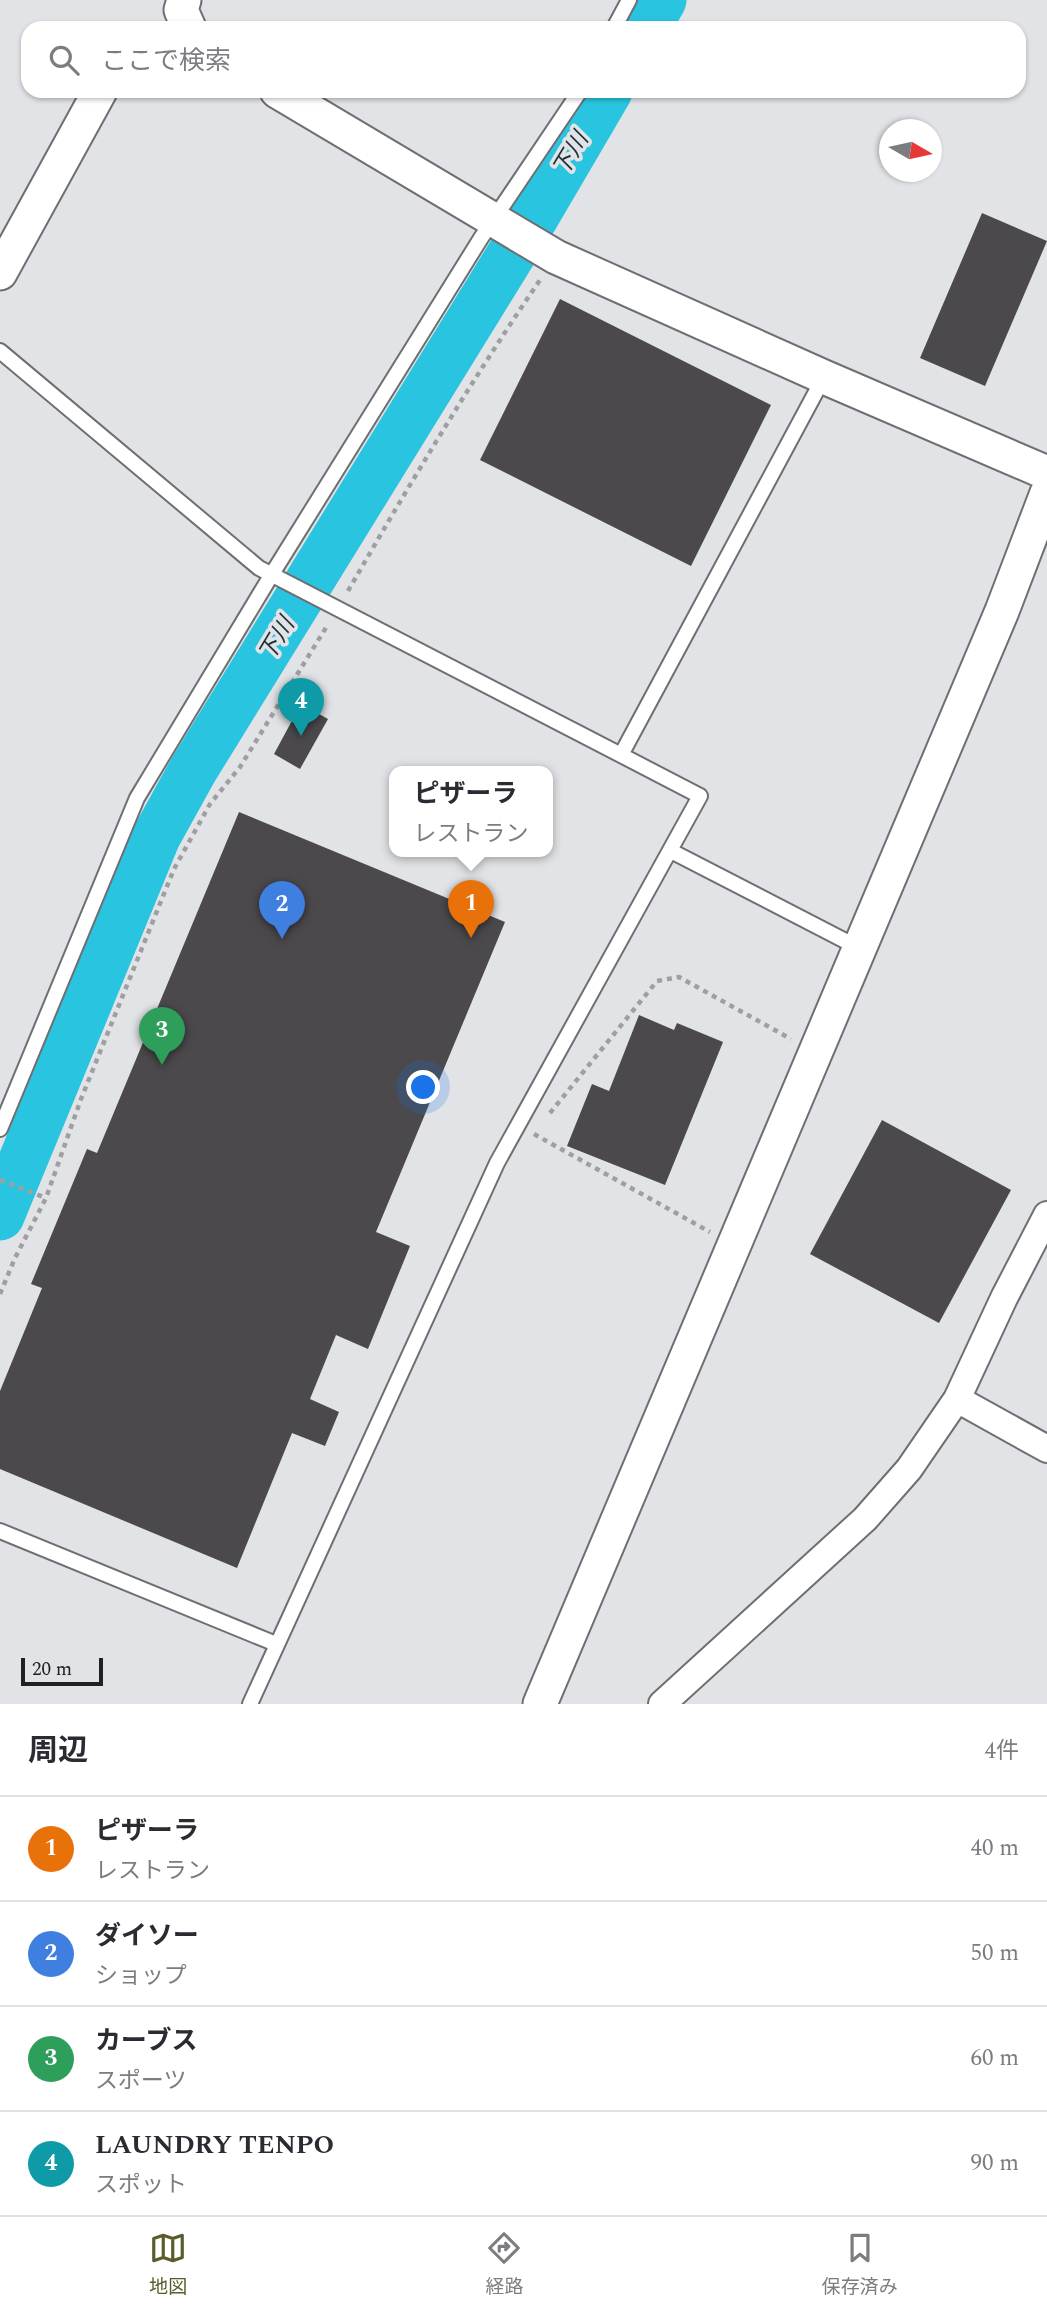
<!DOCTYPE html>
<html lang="ja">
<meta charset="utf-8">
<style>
:root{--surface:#fff;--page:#f2f2f3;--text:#2b2b33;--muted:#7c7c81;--line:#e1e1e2;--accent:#5a5d2b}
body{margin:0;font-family:Spectral,"Noto Sans JP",serif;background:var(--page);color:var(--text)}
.compass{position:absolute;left:879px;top:119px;width:63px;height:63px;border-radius:50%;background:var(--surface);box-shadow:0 2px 5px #0004;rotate:99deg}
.scale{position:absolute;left:21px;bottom:18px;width:82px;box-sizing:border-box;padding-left:7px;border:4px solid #202122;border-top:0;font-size:19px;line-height:24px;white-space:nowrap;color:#202122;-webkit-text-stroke:5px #e2e3e6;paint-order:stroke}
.you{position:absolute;left:424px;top:1088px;width:24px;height:24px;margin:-18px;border:5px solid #fff;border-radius:50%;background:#1a73e8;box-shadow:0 0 0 10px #1a73e833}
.badge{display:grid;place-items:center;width:46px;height:46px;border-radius:50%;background:var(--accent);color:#fff;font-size:23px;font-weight:700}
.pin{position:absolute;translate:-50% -58px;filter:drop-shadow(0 2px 4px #0008)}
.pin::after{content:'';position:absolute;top:37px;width:24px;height:21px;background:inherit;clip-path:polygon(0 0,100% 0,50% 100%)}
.popup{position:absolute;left:389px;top:766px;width:164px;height:91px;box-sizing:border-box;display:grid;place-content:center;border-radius:14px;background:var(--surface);filter:drop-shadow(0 2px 5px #0005);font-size:23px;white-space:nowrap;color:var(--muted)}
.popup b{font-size:26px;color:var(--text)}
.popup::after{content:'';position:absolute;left:50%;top:100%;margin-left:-14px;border:14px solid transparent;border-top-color:var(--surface)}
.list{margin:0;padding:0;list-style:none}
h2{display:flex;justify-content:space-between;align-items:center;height:91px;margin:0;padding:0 28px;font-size:30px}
h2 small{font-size:23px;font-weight:400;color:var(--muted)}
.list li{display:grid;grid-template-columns:46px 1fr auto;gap:21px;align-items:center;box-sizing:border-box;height:105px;padding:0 28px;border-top:2px solid var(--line)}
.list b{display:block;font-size:26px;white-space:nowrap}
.list p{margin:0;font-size:23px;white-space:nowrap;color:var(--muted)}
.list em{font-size:23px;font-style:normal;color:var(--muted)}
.icon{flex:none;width:38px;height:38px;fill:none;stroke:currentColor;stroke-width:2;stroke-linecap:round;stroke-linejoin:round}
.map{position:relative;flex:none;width:1047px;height:1704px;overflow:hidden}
.search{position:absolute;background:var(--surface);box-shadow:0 2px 5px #0004;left:21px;right:21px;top:21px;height:77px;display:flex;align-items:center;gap:18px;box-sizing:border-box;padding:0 24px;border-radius:21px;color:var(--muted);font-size:26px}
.sheet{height:511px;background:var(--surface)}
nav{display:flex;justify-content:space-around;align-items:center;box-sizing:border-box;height:98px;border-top:2px solid var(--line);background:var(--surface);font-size:19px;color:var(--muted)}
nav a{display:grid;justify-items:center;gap:4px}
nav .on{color:var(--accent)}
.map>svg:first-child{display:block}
</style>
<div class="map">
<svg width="1047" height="1704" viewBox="0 0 1047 1704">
<rect width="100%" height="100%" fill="#e2e3e6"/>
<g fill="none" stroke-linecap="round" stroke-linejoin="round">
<path stroke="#29c4e0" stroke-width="49" d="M646 28 662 0
M0 1216 156 837 193 770 533 219 608 91"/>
</g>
<path fill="#4b494b" d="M982 213 1047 241 985 386 920 358Z
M560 299 771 405 691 566 480 460Z
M301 704 328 719 300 769 274 754Z
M239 812 505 922 376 1232 410 1246 368 1349 336 1335 310 1399 339 1412 325 1446 292 1433 237 1568 0 1469V1391L42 1288 31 1284 87 1149 97 1153Z
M639 1015 674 1030 677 1023 723 1042 665 1185 567 1146 592 1084 609 1091Z
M882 1120 1011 1190 939 1323 810 1254Z"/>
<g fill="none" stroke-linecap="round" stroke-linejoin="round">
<g stroke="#6e6f72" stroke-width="18">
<path id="service" d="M614 28 629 0
M0 351 259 568 621 755 824 377
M671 851 859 948
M0 1129 137 798 272 574 481 238 580 91
M0 1531 276 1644
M250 1704 497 1163 700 796 621 755"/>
</g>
<g stroke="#6e6f72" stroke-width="30">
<path id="minor" d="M957 1399 1047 1449
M662 1704 865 1519 909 1469 957 1399 1004 1298 1047 1215"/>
</g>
<g stroke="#6e6f72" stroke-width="37">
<path id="tertiary" d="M184 0 181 10 189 28
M277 91 556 257 824 377 1047 473
M0 273 100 91
M540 1704 1002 611 1047 493"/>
</g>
<path stroke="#9e9fa1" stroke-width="4.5" stroke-dasharray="5 5" stroke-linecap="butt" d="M348 591C409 485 471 381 540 280
M550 1113 657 981 679 977 791 1039
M534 1134 710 1232
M0 1180 46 1198
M0 1294 15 1258 46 1198 81 1099 174 869 210 804 240 767 327 626"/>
<use href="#service" stroke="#fff" stroke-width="14"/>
<use href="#minor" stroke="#fff" stroke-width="26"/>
<use href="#tertiary" stroke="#fff" stroke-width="33"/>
</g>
<g text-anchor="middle" stroke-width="7" stroke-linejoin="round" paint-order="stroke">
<g font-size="23" font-style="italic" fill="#1a3237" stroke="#e2e3e6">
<text transform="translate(570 154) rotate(-59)" y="8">下川</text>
<text transform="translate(276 639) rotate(-59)" y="8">下川</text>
</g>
</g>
</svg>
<svg class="compass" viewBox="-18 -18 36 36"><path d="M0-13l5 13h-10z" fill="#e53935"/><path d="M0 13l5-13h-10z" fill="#7c7c81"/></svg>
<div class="scale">20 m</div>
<div class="you"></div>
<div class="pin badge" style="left:471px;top:938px;background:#e8710a">1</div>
<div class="popup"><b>ピザーラ</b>レストラン</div>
<div class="pin badge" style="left:282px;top:939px;background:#3f7fe0">2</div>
<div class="pin badge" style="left:162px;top:1065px;background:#2e9e5b">3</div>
<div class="pin badge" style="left:301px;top:736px;background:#0f9aa8">4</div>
<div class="search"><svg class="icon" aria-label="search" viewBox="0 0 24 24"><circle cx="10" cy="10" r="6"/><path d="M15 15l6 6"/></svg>ここで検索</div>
</div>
<section class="sheet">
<h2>周辺<small>4件</small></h2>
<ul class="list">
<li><span class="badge" style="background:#e8710a">1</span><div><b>ピザーラ</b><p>レストラン</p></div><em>40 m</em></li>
<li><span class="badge" style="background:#3f7fe0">2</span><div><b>ダイソー</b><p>ショップ</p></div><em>50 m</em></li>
<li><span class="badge" style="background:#2e9e5b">3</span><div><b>カーブス</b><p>スポーツ</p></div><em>60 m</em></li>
<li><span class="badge" style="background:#0f9aa8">4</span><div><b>LAUNDRY TENPO</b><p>スポット</p></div><em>90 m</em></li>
</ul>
</section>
<nav>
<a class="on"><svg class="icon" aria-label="map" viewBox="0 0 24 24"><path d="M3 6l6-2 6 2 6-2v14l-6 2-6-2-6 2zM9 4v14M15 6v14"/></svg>地図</a>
<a><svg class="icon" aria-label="directions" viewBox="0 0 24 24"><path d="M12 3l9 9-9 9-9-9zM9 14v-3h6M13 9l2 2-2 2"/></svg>経路</a>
<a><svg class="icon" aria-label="saved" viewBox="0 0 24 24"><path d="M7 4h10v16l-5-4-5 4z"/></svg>保存済み</a>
</nav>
